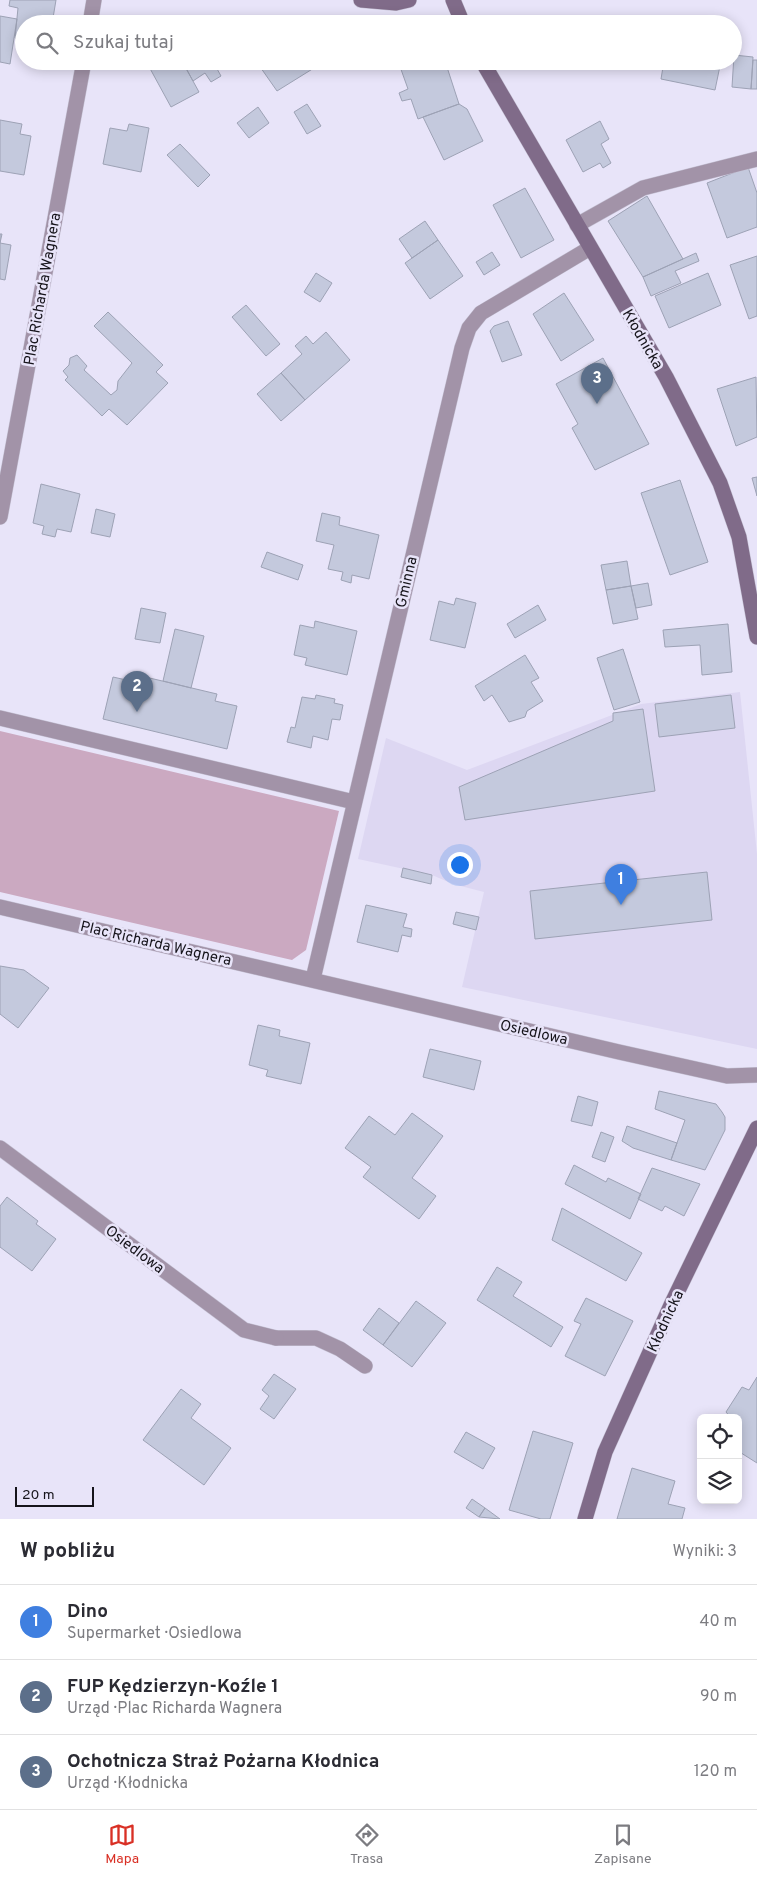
<!DOCTYPE html>
<html lang="pl">
<meta charset="utf-8">
<style>
:root{--surface:#fff;--page:#f7f7f7;--text:#2b2b33;--muted:#7c7c81;--line:#e1e1e2;--accent:#d93025}
body{margin:0;font-family:Overpass,sans-serif;background:var(--page);color:var(--text)}
.controls{position:absolute;right:15px;bottom:15px;display:grid;overflow:hidden;border-radius:8px;box-shadow:0 2px 12px #0003}
.controls button{width:45px;height:45px;display:grid;place-items:center;padding:0;border:0;border-bottom:1px solid var(--line);background:var(--surface);color:var(--text);font:25px sans-serif}
.scale{position:absolute;left:15px;bottom:12px;width:79px;box-sizing:border-box;padding-left:5px;border:2px solid #16141b;border-top:0;font-size:14px;line-height:18px;white-space:nowrap;color:#16141b;-webkit-text-stroke:4px #e8e4f9;paint-order:stroke}
.you{position:absolute;left:459px;top:864px;width:18px;height:18px;margin:-12px;border:4px solid #fff;border-radius:50%;background:#1a73e8;box-shadow:0 0 0 8px #1a73e833}
.badge{display:grid;place-items:center;width:32px;height:32px;border-radius:50%;background:var(--accent);color:#fff;font-size:16px;font-weight:700}
.pin{position:absolute;translate:-50% -41px;filter:drop-shadow(0 1px 2px #0008)}
.pin::after{content:'';position:absolute;top:26px;width:18px;height:15px;background:inherit;clip-path:polygon(0 0,100% 0,50% 100%)}
.list{margin:0;padding:0;list-style:none}
h2{display:flex;justify-content:space-between;align-items:center;height:65px;margin:0;padding:0 20px;font-size:21px}
h2 small{font-size:16px;font-weight:400;color:var(--muted)}
.list li{display:grid;grid-template-columns:32px 1fr auto;gap:15px;align-items:center;box-sizing:border-box;height:75px;padding:0 20px;border-top:1px solid var(--line)}
.list b{display:block;font-size:19px;white-space:nowrap}
.list p{margin:0;font-size:16px;white-space:nowrap;color:var(--muted)}
.list em{font-size:16px;font-style:normal;color:var(--muted)}
.icon{flex:none;width:28px;height:28px;fill:none;stroke:currentColor;stroke-width:2;stroke-linecap:round;stroke-linejoin:round}
.map{position:relative;flex:none;width:757px;height:1519px;overflow:hidden}
.search{position:absolute;background:var(--surface);box-shadow:0 2px 12px #0003;left:15px;right:15px;top:15px;height:55px;display:flex;align-items:center;gap:12px;box-sizing:border-box;padding:0 18px;border-radius:28px;color:var(--muted);font-size:19px}
.sheet{height:290px;background:var(--surface)}
nav{display:flex;justify-content:space-around;align-items:center;box-sizing:border-box;height:70px;border-top:1px solid var(--line);background:var(--surface);font-size:14px;color:var(--muted)}
nav a{display:grid;justify-items:center;gap:2px}
nav .on{color:var(--accent)}
.map>svg:first-child{display:block}
</style>
<div class="map">
<svg width="757" height="1519" viewBox="0 0 757 1519">
<rect width="100%" height="100%" fill="#e8e4f9"/>
<path fill="#ddd7f2" d="M740 692 757 854V1049L462 987 484 892 453 884 432 875 358 859 386 738 467 770 641 704Z"/>
<path fill="#cba9c1" d="M0 731 339 811 306 950 292 960 0 892Z"/>
<path fill="#c4c9dd" stroke="#9da2b5" d="M10 0H56L52 24H24V40L15 38 18 8 9 6Z
M0 16 17 19 10 64 0 62Z
M734 55 753 57 751 89 732 87Z
M753 60H757V89H751Z
M149 61H182L199 92 171 107 147 63Z
M182 61H226L216 67 221 76 211 82 205 73 193 81Z
M256 61H310L314 68 277 91Z
M398 61H445L459 104 418 119 411 99 402 101 399 93 408 89Z
M664 61H721L715 90 661 79Z
M307 104 321 126 307 134 294 112Z
M459 104 467 109 483 141 444 160 423 117Z
M258 107 269 123 249 138 237 123Z
M0 120 22 124 20 134 31 136 24 175 0 171Z
M600 121 609 139 601 144 611 163 603 168 600 163 583 172 566 140Z
M129 124 149 128 141 172 103 164 110 128 127 131Z
M180 144 210 175 198 187 167 155Z
M748 167 757 193V227L727 238 707 183Z
M525 188 554 240 521 258 493 205Z
M647 196 683 259 643 277 608 221Z
M425 221 438 240 412 258 399 239Z
M0 234H2L0 243 11 245 5 280 0 279Z
M438 240 463 276 430 299 405 263Z
M492 252 500 265 484 275 476 262Z
M696 253 699 261 675 271 681 283 651 296 643 277Z
M757 256V316L749 319 730 265Z
M316 273 332 283 320 302 304 292Z
M708 273 721 305 669 328 655 296Z
M564 293 594 340 561 361 533 314Z
M246 305 280 344 266 356 232 317Z
M108 312 163 365 156 372 168 383 127 425 109 409 102 416 65 380 68 377 63 371 69 365 70 358 77 355 87 366 84 370 111 395 117 390 118 381 132 363 94 326Z
M508 321 522 355 502 362 490 331 494 326Z
M326 332 350 360 305 400 281 373 302 354 295 346 306 336 313 344Z
M603 358 649 444 595 470 572 428 578 424 556 384Z
M281 373 305 400 281 421 257 394Z
M756 377 757 437 736 446 717 389Z
M757 477V496L752 478Z
M680 480 708 562 670 575 641 493Z
M41 484 80 494 71 532 57 529 55 537 42 534 44 526 33 523Z
M96 509 115 514 110 537 91 533Z
M322 513 340 517 339 525 379 535 369 579 352 575 351 583 341 580 343 572 328 569 334 545 316 541Z
M267 552 303 565 298 580 261 567Z
M627 561 631 586 606 590 601 565Z
M648 583 652 605 636 608 631 586Z
M631 586 638 619 613 624 606 590Z
M456 598 476 603 465 648 430 640 439 601 454 605Z
M538 605 546 620 515 638 507 624Z
M141 608 166 613 160 643 135 639Z
M315 621 357 631 347 675 305 665 307 658 294 655 300 625 314 628Z
M728 624 732 672 702 675 700 645 665 647 663 630Z
M175 629 204 636 191 688 163 681Z
M623 649 640 702 614 710 597 658Z
M525 655 539 678 531 682 543 701 527 711 525 717 509 722 492 695 484 701 475 686Z
M137 675 217 694 215 701 237 706 227 749 103 719 113 677 135 682Z
M316 695 335 699 334 703 343 705 340 720 332 719 328 740 313 736 311 748 287 742 291 727 295 728 302 697 315 699Z
M731 695 735 728 659 737 655 704Z
M643 709 655 791 465 820 459 787 613 721V713Z
M403 868 432 875 431 884 401 877Z
M707 872 712 920 535 939 530 891Z
M366 905 407 914 403 927 412 929 411 937 402 935 398 952 357 942Z
M456 912 479 917 476 930 453 924Z
M0 966 24 970 49 988 18 1028 0 1014Z
M258 1025 280 1030 279 1036 310 1043 301 1084 266 1076 268 1070 249 1065Z
M430 1049 481 1061 474 1090 423 1077Z
M659 1091 716 1104 722 1112 725 1117V1130L705 1170 671 1160 685 1120 655 1109Z
M578 1096 598 1102 592 1126 571 1121Z
M412 1113 443 1136 412 1178 436 1196 419 1219 363 1177 371 1167 345 1148 369 1116 395 1135Z
M627 1126 677 1143 671 1160 633 1148 622 1141Z
M601 1132 614 1137 605 1162 592 1157Z
M574 1165 606 1182 608 1178 641 1194 630 1219 565 1184Z
M652 1168 700 1184 684 1216 665 1206 662 1211 638 1199Z
M7 1197 38 1221 36 1224 56 1239 32 1271 0 1247V1206Z
M562 1208 642 1253 626 1281 552 1240Z
M497 1267 522 1282 513 1296 563 1327 551 1347 477 1300Z
M586 1298 633 1321 605 1376 565 1356 581 1324 574 1321Z
M416 1301 446 1323 412 1367 383 1345Z
M379 1308 399 1323 383 1345 363 1330Z
M274 1374 296 1389 274 1419 260 1409 269 1396 262 1390Z
M757 1377V1463L738 1451V1418H731L726 1412 742 1387 749 1390Z
M181 1389 201 1404 191 1418 231 1448 204 1485 143 1440Z
M533 1431 573 1443 550 1519H541L509 1510Z
M466 1432 495 1448 483 1469 454 1452Z
M632 1468 675 1481 668 1504 685 1508 682 1519H617Z
M472 1499 485 1508 479 1517 466 1508Z
M485 1508 500 1519 479 1517Z"/>
<g fill="none" stroke-linecap="round" stroke-linejoin="round">
<g stroke="#c6c3d5" stroke-width="16">
<path id="lane" d="M577 225 643 188 757 159
M276 1338H316L340 1349 365 1366"/>
</g>
<g stroke="#c6c3d5" stroke-width="16">
<path id="street" d="M90 24 94 0
M0 517 84 61
M0 718 354 802
M0 907 619 1052 727 1076 757 1075
M313 979 462 348 469 328 481 313 590 248
M0 1148 244 1330 276 1338"/>
</g>
<g stroke="#c6c3d5" stroke-width="16">
<path id="secondary" d="M361 0 396 3 409 0
M453 0 463 24
M482 61 666 377 720 483 739 537 757 637
M585 1519 605 1452 671 1305 757 1128"/>
</g>
<use href="#lane" stroke="#a293a8" stroke-width="15"/>
<use href="#street" stroke="#a293a8" stroke-width="15"/>
<use href="#secondary" stroke="#806b89" stroke-width="15"/>
</g>
<g text-anchor="middle" stroke-width="5" stroke-linejoin="round" paint-order="stroke">
<g font-size="15" fill="#16141b" stroke="#e8e4f9">
<text transform="translate(42 289) rotate(-80)" y="5">Plac Richarda Wagnera</text>
<text transform="translate(643 339) rotate(60)" y="5">Kłodnicka</text>
<text transform="translate(406 582) rotate(-77)" y="5">Gminna</text>
<text transform="translate(156 943) rotate(13)" y="5">Plac Richarda Wagnera</text>
<text transform="translate(534 1032) rotate(13)" y="5">Osiedlowa</text>
<text transform="translate(135 1249) rotate(37)" y="5">Osiedlowa</text>
<text transform="translate(665 1321) rotate(-65)" y="5">Kłodnicka</text>
</g>
</g>
</svg>
<div class="controls">
<button><svg class="icon" aria-label="locate" viewBox="0 0 24 24"><circle cx="12" cy="12" r="6"/><path d="M12 2v4M12 18v4M2 12h4M18 12h4"/></svg></button>
<button><svg class="icon" aria-label="layers" viewBox="0 0 24 24"><path d="M12 4l9 5-9 5-9-5zM3 14l9 5 9-5"/></svg></button>
</div>
<div class="scale">20 m</div>
<div class="you"></div>
<div class="pin badge" style="left:621px;top:905px;background:#3f7fe0">1</div>
<div class="pin badge" style="left:137px;top:712px;background:#5c6f8a">2</div>
<div class="pin badge" style="left:597px;top:404px;background:#5c6f8a">3</div>
<div class="search"><svg class="icon" aria-label="search" viewBox="0 0 24 24"><circle cx="10" cy="10" r="6"/><path d="M15 15l6 6"/></svg>Szukaj tutaj</div>
</div>
<section class="sheet">
<h2>W pobliżu<small>Wyniki: 3</small></h2>
<ul class="list">
<li><span class="badge" style="background:#3f7fe0">1</span><div><b>Dino</b><p>Supermarket · Osiedlowa</p></div><em>40 m</em></li>
<li><span class="badge" style="background:#5c6f8a">2</span><div><b>FUP Kędzierzyn-Koźle 1</b><p>Urząd · Plac Richarda Wagnera</p></div><em>90 m</em></li>
<li><span class="badge" style="background:#5c6f8a">3</span><div><b>Ochotnicza Straż Pożarna Kłodnica</b><p>Urząd · Kłodnicka</p></div><em>120 m</em></li>
</ul>
</section>
<nav>
<a class="on"><svg class="icon" aria-label="map" viewBox="0 0 24 24"><path d="M3 6l6-2 6 2 6-2v14l-6 2-6-2-6 2zM9 4v14M15 6v14"/></svg>Mapa</a>
<a><svg class="icon" aria-label="directions" viewBox="0 0 24 24"><path d="M12 3l9 9-9 9-9-9zM9 14v-3h6M13 9l2 2-2 2"/></svg>Trasa</a>
<a><svg class="icon" aria-label="saved" viewBox="0 0 24 24"><path d="M7 4h10v16l-5-4-5 4z"/></svg>Zapisane</a>
</nav>
